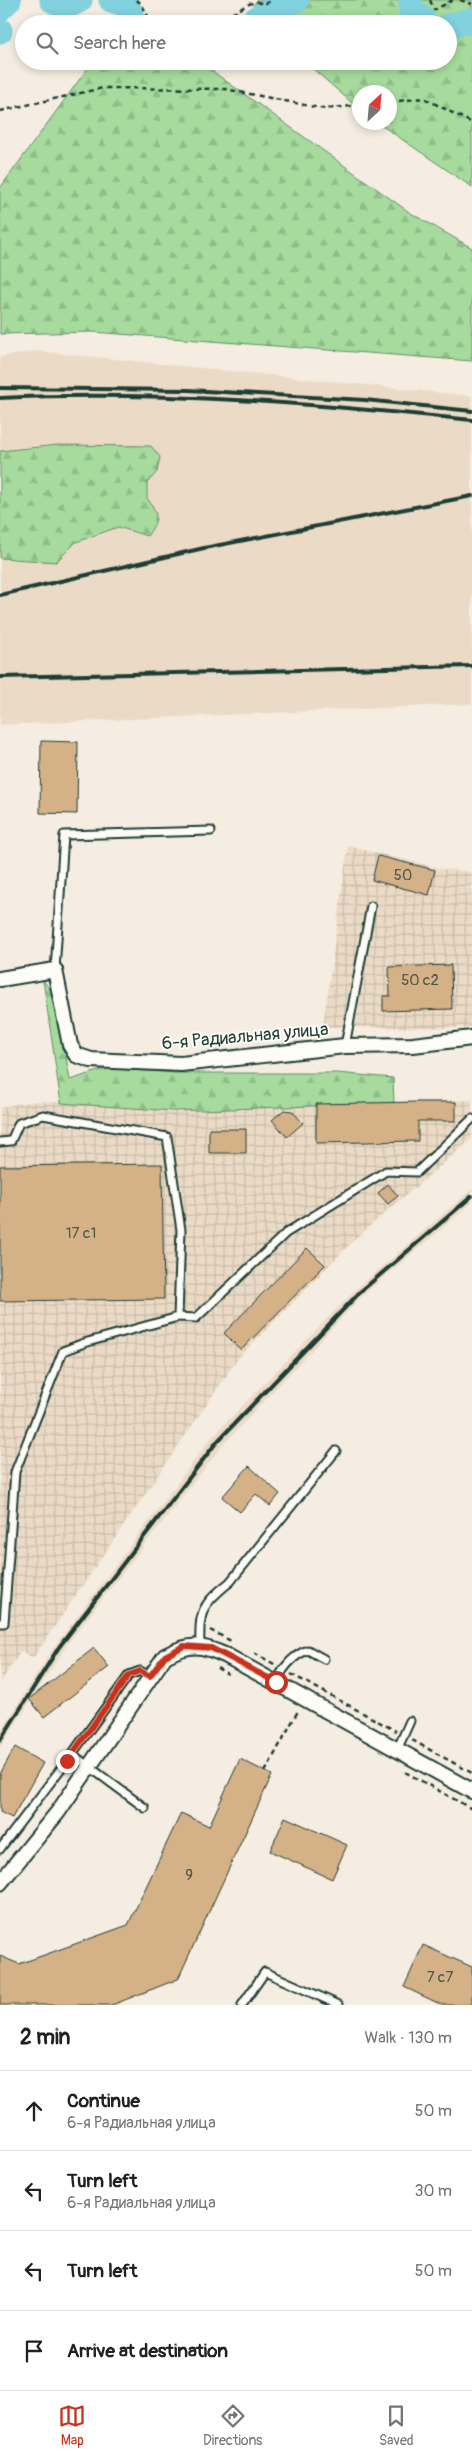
<!DOCTYPE html>
<meta charset="utf-8">
<style>
:root{--surface:#fff;--page:#f6f6f6;--text:#202124;--muted:#757577;--line:#e0e0e0;--accent:#c8321e}
body{margin:0;font-family:Pangolin,sans-serif;background:var(--page);color:var(--text)}
.compass{position:absolute;left:352px;top:85px;width:45px;height:45px;border-radius:50%;background:var(--surface);box-shadow:0 2px 8px #0003;rotate:26deg}
.stop{position:absolute;width:15px;height:15px;margin:-11px;border:4px solid #c8321e;border-radius:50%;background:#fff}
.stop.end{background:#c8321e;border-color:#fff;box-shadow:0 1px 5px #0008}
.list{margin:0;padding:0;list-style:none}
h2{display:flex;justify-content:space-between;align-items:center;height:65px;margin:0;padding:0 20px;font-size:21px}
h2 small{font-size:16px;font-weight:400;color:var(--muted)}
.list li{display:grid;grid-template-columns:32px 1fr auto;gap:15px;align-items:center;box-sizing:border-box;height:80px;padding:0 20px;border-top:1px solid var(--line)}
.list b{display:block;font-size:19px;white-space:nowrap}
.list p{margin:0;font-size:16px;white-space:nowrap;color:var(--muted)}
.list em{font-size:16px;font-style:normal;color:var(--muted)}
.icon{flex:none;width:28px;height:28px;fill:none;stroke:currentColor;stroke-width:2;stroke-linecap:round;stroke-linejoin:round}
.map{position:relative;flex:none;width:472px;height:2005px;overflow:hidden}
.search{position:absolute;background:var(--surface);box-shadow:0 2px 8px #0003;left:15px;right:15px;top:15px;height:55px;display:flex;align-items:center;gap:12px;box-sizing:border-box;padding:0 18px;border-radius:28px;color:var(--muted);font-size:19px}
.sheet{height:385px;background:var(--surface)}
nav{display:flex;justify-content:space-around;align-items:center;box-sizing:border-box;height:70px;border-top:1px solid var(--line);background:var(--surface);font-size:14px;color:var(--muted)}
nav a{display:grid;justify-items:center;gap:2px}
nav .on{color:var(--accent)}
.map>svg:first-child{display:block}
</style>
<div class="map">
<svg width="472" height="2005" viewBox="0 0 472 2005">
<defs>
<pattern id="industrial-grid" width="8" height="8" patternUnits="userSpaceOnUse" patternTransform="scale(1.25)"><rect width="8" height="8" fill="#ebdbc6"/><path d="M0 4h8M4 0v8" fill="none" stroke="#c9bdab"/></pattern>
<pattern id="forest-firs" width="22" height="20" patternUnits="userSpaceOnUse" patternTransform="scale(1.25)"><rect width="22" height="20" fill="#a6db9d"/><path d="M5 1l3.5 6h-7zM16 11l3.5 6h-7z" fill="#8ebd88"/></pattern>
</defs>
<rect width="100%" height="100%" fill="#f5ede1"/>
<filter id="ink" filterUnits="userSpaceOnUse"><feTurbulence type="fractalNoise" baseFrequency=".02" numOctaves="2"/><feDisplacementMap in="SourceGraphic" scale="10" xChannelSelector="R" yChannelSelector="G"/><feConvolveMatrix kernelMatrix="1 2 1 2 8 2 1 2 1" color-interpolation-filters="sRGB"/></filter>
<g filter="url(#ink)">
<path fill="#ebdbc6" d="M37 351 472 396V704L0 725V357Z
M472 1189V1203L363 1295 222 1446 68 1643 0 1748V1733L52 1650 211 1438 355 1290Z"/>
<path fill="url(#industrial-grid)" d="M348 846 442 869 472 872V1028L323 1027Z
M472 1100V1139L358 1236 239 1357 33 1658 21 1651 0 1683V1107L36 1101 174 1111 316 1104Z"/>
<path fill="url(#forest-firs)" stroke="#628c68" d="M257 0H472V187L378 123 390 122V92H360L359 109 304 61H448V24H266L251 9Z
M132 9 151 24H121Z
M93 61H198L409 212 472 248V361L93 332 0 334V188Z
M58 445 151 446 160 457 157 472 147 483V498C159 514 159 520 147 536L118 527 76 542 56 562 0 558V451Z
M43 980 55 996 70 1080 107 1068 176 1073H337L393 1078 394 1103 174 1111 61 1103Z"/>
<g fill="none" stroke-linecap="round" stroke-linejoin="round">
<path stroke="#82d1de" stroke-width="25" d="M52 0 66 7 80 0
M111 0 127 5 136 24
M411 0V11L423 19 425 24
M0 9 9 0
M250 24C264 10 280 7 297 0
M448 26 472 20
M0 30V31"/>
</g>
<path fill="#d5b187" stroke="#1f3d34" d="M41 741 78 742 77 814 40 813Z
M378 856 435 870 429 895 372 880Z
M451 965 452 1009 383 1011V996H390L389 967Z
M417 1102H456V1121H418V1141L316 1143V1104Z
M284 1110 292 1111 303 1123 287 1137 272 1120Z
M209 1129H246V1153H209Z
M162 1164 164 1299 0 1301V1166Z
M388 1184 398 1196 388 1204 378 1193Z
M307 1248 325 1265 241 1350 224 1333Z
M249 1466 280 1494 270 1506 256 1494 240 1512 222 1497Z
M94 1648 109 1667 44 1717 29 1699Z
M15 1747 43 1763 12 1818 0 1812V1774Z
M240 1759 272 1775 178 1979 112 2005H0V1956L19 1964 128 1925 181 1813 209 1826Z
M285 1817 347 1845 332 1879 270 1851Z
M423 1945 472 1967V2005H442L404 1987Z"/>
<g fill="none" stroke-linecap="round" stroke-linejoin="round">
<g stroke="#1f3d34" stroke-width="11">
<path id="service" d="M55 970 64 835 211 831
M345 1046 371 906
M0 1142 11 1141 19 1123 43 1115 167 1137 181 1230 178 1317 84 1343 63 1351 15 1472 4 1623H0
M178 1317 196 1318 286 1233 386 1171 417 1172 472 1119
M200 1647C199 1611 201 1605 230 1582L336 1451
M276 1682C283 1668 293 1655 308 1650L324 1659
M397 1750 410 1721
M72 1754 129 1675 140 1671 150 1676
M0 1849 72 1754 145 1808
M242 2005 265 1972 339 2005"/>
</g>
<g stroke="#1f3d34" stroke-width="18">
<path id="minor" d="M0 979 55 970 70 1045 76 1055 91 1060 181 1064 345 1046 413 1045 472 1038
M0 1883 58 1812 165 1656C190 1643 201 1644 227 1656L472 1791"/>
</g>
<path stroke="#1f3d34" stroke-width="2.5" stroke-dasharray="5 4" stroke-linecap="butt" d="M136 0 141 3 152 24
M430 0 434 10 453 0
M460 0 472 4
M192 24 199 17 221 20 249 4 257 2 264 4 272 0
M390 102 424 98 472 123
M0 111 103 88 225 89 325 109 360 105
M210 1630 231 1641
M254 1653 276 1665
M217 1668 228 1674
M291 1674 396 1731
M412 1740 472 1773
M265 1772 298 1711
M405 1772 472 1809"/>
<use href="#service" stroke="#fdfcf7" stroke-width="7"/>
<use href="#minor" stroke="#fdfcf7" stroke-width="14"/>
<path stroke="#1f3d34" stroke-width="4" d="M0 388 188 390 365 400 472 411
M0 398C154 390 319 404 472 420
M0 595 204 548 472 496
M0 677 472 666
M0 1741 59 1647 216 1443 360 1292 472 1196"/>
</g>
</g>
<g fill="none" stroke-linecap="round" stroke-linejoin="round" filter="url(#ink)">
<path stroke="#c8321e" stroke-width="6" d="M67 1761 129 1675 140 1671 150 1676 165 1656 184 1646 211 1648 276 1682"/>
</g>
<g text-anchor="middle" stroke-width="4" stroke-linejoin="round" paint-order="stroke">
<g font-size="15" fill="#4c5a49">
<text x="403" y="880">50</text>
<text x="420" y="985">50 с2</text>
<text x="81" y="1238">17 с1</text>
<text x="189" y="1880">9</text>
<text x="440" y="1982">7 с7</text>
</g>
<g font-size="18" fill="#1f3d34" stroke="#fdfcf7">
<text transform="translate(245 1036) rotate(-5)" y="6">6-я Радиальная улица</text>
</g>
</g>
</svg>
<svg class="compass" viewBox="-18 -18 36 36"><path d="M0-13l5 13h-10z" fill="#e53935"/><path d="M0 13l5-13h-10z" fill="#757577"/></svg>
<div class="stop" style="left:276px;top:1682px"></div>
<div class="stop end" style="left:67px;top:1761px"></div>
<div class="search"><svg class="icon" aria-label="search" viewBox="0 0 24 24"><circle cx="10" cy="10" r="6"/><path d="M15 15l6 6"/></svg>Search here</div>
</div>
<section class="sheet">
<h2>2 min<small>Walk · 130 m</small></h2>
<ul class="list">
<li><svg class="icon" aria-label="ahead" viewBox="0 0 24 24"><path d="M12 20V5M6 11l6-6 6 6"/></svg><div><b>Continue</b><p>6-я Радиальная улица</p></div><em>50 m</em></li>
<li><svg class="icon" aria-label="left" viewBox="0 0 24 24"><path d="M17 20v-9H6M10 6l-5 5 5 5"/></svg><div><b>Turn left</b><p>6-я Радиальная улица</p></div><em>30 m</em></li>
<li><svg class="icon" aria-label="left" viewBox="0 0 24 24"><path d="M17 20v-9H6M10 6l-5 5 5 5"/></svg><div><b>Turn left</b></div><em>50 m</em></li>
<li><svg class="icon" aria-label="arrive" viewBox="0 0 24 24"><path d="M6 21V4h12l-3 4 3 4H6"/></svg><div><b>Arrive at destination</b></div></li>
</ul>
</section>
<nav>
<a class="on"><svg class="icon" aria-label="map" viewBox="0 0 24 24"><path d="M3 6l6-2 6 2 6-2v14l-6 2-6-2-6 2zM9 4v14M15 6v14"/></svg>Map</a>
<a><svg class="icon" aria-label="directions" viewBox="0 0 24 24"><path d="M12 3l9 9-9 9-9-9zM9 14v-3h6M13 9l2 2-2 2"/></svg>Directions</a>
<a><svg class="icon" aria-label="saved" viewBox="0 0 24 24"><path d="M7 4h10v16l-5-4-5 4z"/></svg>Saved</a>
</nav>
